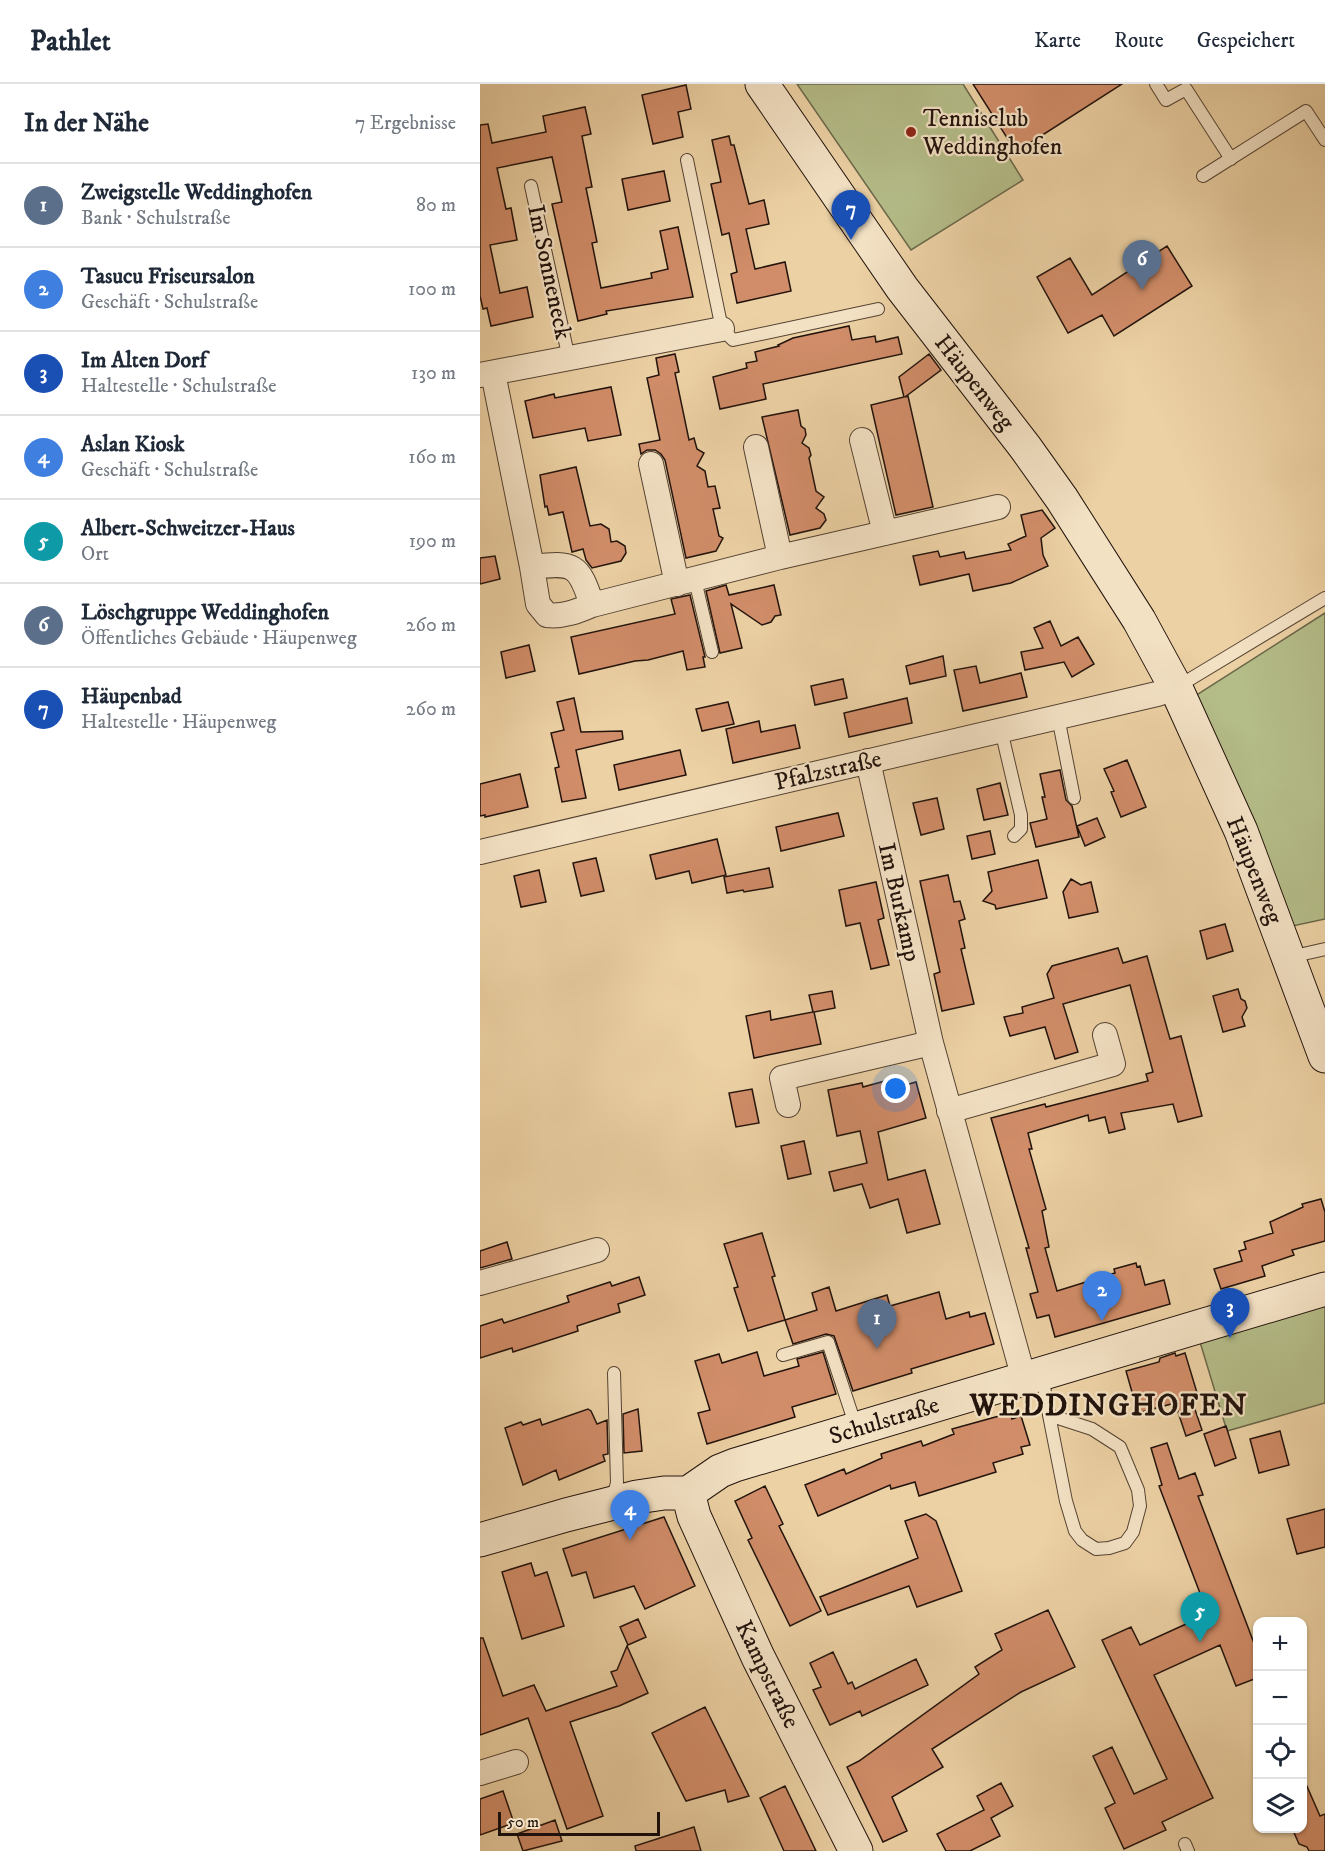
<!DOCTYPE html>
<html lang="de">
<meta charset="utf-8">
<style>
:root{--surface:#fff;--page:#f6f6f7;--text:#1f2937;--muted:#747a83;--line:#e0e1e3;--accent:#8f2418}
body{margin:0;font-family:"IM FELL DW Pica",serif;background:var(--page);color:var(--text)}
.controls{position:absolute;right:18px;bottom:18px;display:grid;overflow:hidden;border-radius:12px;box-shadow:0 2px 4px #0004}
.controls button{width:54px;height:54px;display:grid;place-items:center;padding:0;border:0;border-bottom:2px solid var(--line);background:var(--surface);color:var(--text);font:30px sans-serif}
.scale{position:absolute;left:18px;bottom:15px;width:162px;box-sizing:border-box;padding-left:6px;border:3px solid #22130c;border-top:0;font-size:16px;line-height:21px;white-space:nowrap;color:#22130c;-webkit-text-stroke:4px #f3e1c4;paint-order:stroke}
.you{position:absolute;left:416px;top:1005px;width:21px;height:21px;margin:-15px;border:4px solid #fff;border-radius:50%;background:#1a73e8;box-shadow:0 0 0 9px #1a73e833}
.badge{display:grid;place-items:center;width:39px;height:39px;border-radius:50%;background:var(--accent);color:#fff;font-size:20px;font-weight:700}
.pin{position:absolute;translate:-50% -50px;filter:drop-shadow(0 2px 3px #0008)}
.pin::after{content:'';position:absolute;top:32px;width:21px;height:18px;background:inherit;clip-path:polygon(0 0,100% 0,50% 100%)}
.list{margin:0;padding:0;list-style:none}
h2{display:flex;justify-content:space-between;align-items:center;height:78px;margin:0;padding:0 24px;font-size:26px}
h2 small{font-size:20px;font-weight:400;color:var(--muted)}
.list li{display:grid;grid-template-columns:39px 1fr auto;gap:18px;align-items:center;box-sizing:border-box;height:84px;padding:0 24px;border-top:2px solid var(--line)}
.list b{display:block;font-size:22px;white-space:nowrap}
.list p{margin:0;font-size:20px;white-space:nowrap;color:var(--muted)}
.list em{font-size:20px;font-style:normal;color:var(--muted)}
.icon{flex:none;width:33px;height:33px;fill:none;stroke:currentColor;stroke-width:2;stroke-linecap:round;stroke-linejoin:round}
.map{position:relative;flex:none;width:845px;height:1767px;overflow:hidden}
header{display:flex;align-items:center;gap:36px;box-sizing:border-box;height:84px;padding:0 30px;background:var(--surface);border-bottom:2px solid var(--line)}
header strong{font-size:28px}
nav{display:flex;gap:33px;margin-inline-start:auto;font-size:21px}
main{display:flex}
aside{flex:1;background:var(--surface)}
.map>svg:first-child{display:block}
</style>
<header>
<strong>Pathlet</strong>
<nav><a>Karte</a><a>Route</a><a>Gespeichert</a></nav>
</header>
<main>
<aside>
<h2>In der Nähe<small>7 Ergebnisse</small></h2>
<ul class="list">
<li><span class="badge" style="background:#5c6f8a">1</span><div><b>Zweigstelle Weddinghofen</b><p>Bank · Schulstraße</p></div><em>80 m</em></li>
<li><span class="badge" style="background:#3f7fe0">2</span><div><b>Tasucu Friseursalon</b><p>Geschäft · Schulstraße</p></div><em>100 m</em></li>
<li><span class="badge" style="background:#1a4fb4">3</span><div><b>Im Alten Dorf</b><p>Haltestelle · Schulstraße</p></div><em>130 m</em></li>
<li><span class="badge" style="background:#3f7fe0">4</span><div><b>Aslan Kiosk</b><p>Geschäft · Schulstraße</p></div><em>160 m</em></li>
<li><span class="badge" style="background:#0f9aa8">5</span><div><b>Albert-Schweitzer-Haus</b><p>Ort</p></div><em>190 m</em></li>
<li><span class="badge" style="background:#5c6f8a">6</span><div><b>Löschgruppe Weddinghofen</b><p>Öffentliches Gebäude · Häupenweg</p></div><em>260 m</em></li>
<li><span class="badge" style="background:#1a4fb4">7</span><div><b>Häupenbad</b><p>Haltestelle · Häupenweg</p></div><em>260 m</em></li>
</ul>
</aside>
<div class="map">
<svg width="845" height="1767" viewBox="0 0 845 1767">
<rect width="100%" height="100%" fill="#ecd1a4"/>
<filter id="stains"><feTurbulence type="fractalNoise" baseFrequency=".00333" numOctaves="4"/><feColorMatrix values="0 0 0 0 .2 0 0 0 0 .09 0 0 0 0 .02 0 0 0 .5 -.17"/></filter>
<radialGradient id="worn" r=".72"><stop offset=".6" stop-color="#630" stop-opacity="0"/><stop offset="1" stop-color="#630" stop-opacity=".3"/></radialGradient>
<path fill="#b4bc88" stroke="#6b684a" stroke-width="1.5" d="M317 0H483L543 96 431 166Z
M845 529V835L794 846 707 617Z
M845 1221V1319L747 1347 720 1258Z"/>
<path fill="#d18d69" stroke="#22130c" stroke-width="1.5" d="M493 0H642L536 68Z
M206 1 211 25 198 28 203 53 173 60 162 11Z
M105 23 111 50 102 52 112 103 106 104 117 158 112 159 121 204 172 194 171 189 188 185 180 147 198 143 213 213 126 227 127 230 98 237 72 120 82 118 72 73 17 84 26 125 31 124 37 156 10 161 20 209 47 203 53 233 11 242 7 224 3 225 0 212V41L8 40 12 59 66 48 63 32Z
M249 52 251 61H254L269 120 284 116 289 140 266 145 275 185 305 178 311 207 257 219 251 190 257 188 249 149 242 151 231 100 241 98 232 56Z
M184 87 190 117 148 126 142 95Z
M687 162 712 202 634 252 622 231 588 249 557 193 590 174 612 211Z
M369 242 372 256 395 252 396 258 418 253 422 270 283 300 286 315 240 325 233 293 267 284 266 279 277 277 275 268 299 262 298 261 313 254Z
M195 270 199 288 195 289 209 356 214 354 217 365 224 369 217 382 225 387 228 403 235 402 240 424 233 425 239 452 243 454 236 467 206 474 185 376 181 370 175 366H167L161 370 159 360 180 356 167 294 179 291 176 274Z
M449 270 461 286 425 313 428 312 453 423 416 431 391 321 424 313 419 293Z
M131 303 141 351 108 357 105 344 53 354 45 317 74 310 75 314Z
M318 326 321 342 325 345 326 351 322 359 329 364 331 371 329 374 336 407 344 413 336 424 344 430 346 436 340 444 310 451 282 333Z
M96 383 110 442 121 440 129 445 131 458 137 457 145 462 146 469 141 477 112 484 106 476 103 465 92 468 83 428 69 431 67 422 65 423 60 391Z
M562 426 575 444 561 454 563 471 568 482 531 499 493 507 489 490 440 501 433 472 458 467 460 473 484 468 486 475 531 466 528 460 546 452 541 431Z
M15 472 20 495 0 500V474Z
M246 501 249 511 294 501 301 531 295 532 291 538 282 541 251 520 262 564 240 569 226 507Z
M210 511 225 573H223L225 583 207 586 203 567 168 576 155 577 99 590 91 553 195 530 191 515Z
M570 537 581 562 598 553 614 580 592 593 584 578 545 586 541 568 563 564 554 544Z
M49 561 55 587 26 594 21 568Z
M463 572 466 592 430 600 426 582Z
M496 582 500 599 541 589 547 613 483 627 474 586Z
M363 595 367 614 335 621 331 602Z
M94 614 101 648 142 647 143 655 96 666 106 714 82 718 75 684 79 683 71 649 84 646 77 618Z
M427 614 432 639 369 653 364 629Z
M248 618 254 640 222 647 216 625Z
M279 637 281 648 315 641 320 664 253 679 246 645Z
M200 666 206 691 139 706 134 681Z
M647 676 666 723 641 733 631 708 634 707 624 685Z
M580 686 586 716 592 722 599 753 556 763 550 739 567 735 562 713H565L560 690Z
M40 690 48 723 5 733V731L0 732V700Z
M520 699 528 731 504 736 497 705Z
M457 714 464 745 441 751 433 719Z
M358 729 364 752 301 767 296 743Z
M617 734 625 753 605 762 597 742Z
M510 747 515 770 492 775 487 752Z
M237 755 246 791 212 799 209 787 176 795 170 771Z
M116 774 124 807 101 812 93 779Z
M558 776 567 814 516 825 515 821 503 817 512 807 508 788Z
M289 784 293 803 264 808 263 806 247 809 244 793Z
M59 786 66 818 41 823 34 792Z
M468 791 474 818 480 817 485 835 479 837 485 864 481 865 494 920 462 927 454 890 460 888 440 797Z
M591 795 601 801 611 798 618 828 589 834 583 808Z
M396 798 404 834 398 836 409 881 391 885 380 839 366 842 359 806Z
M745 840 753 867 727 875 720 847Z
M638 864 643 879 667 872 690 955 701 952 722 1032 698 1038 693 1020 641 1029 645 1045 629 1049 625 1033 609 1037 608 1031 548 1049 552 1065H549L566 1125 562 1127 569 1163 565 1164 577 1207 635 1189 634 1185 656 1179 657 1183 660 1182 665 1201 684 1196 690 1220 575 1253 569 1231 557 1234 550 1210 558 1208 546 1164H549L511 1034 565 1020 566 1023 668 997 666 990 673 988 650 901 583 920 598 968 575 975 565 943 530 952 524 933 543 929 542 923 574 914 567 890 572 882Z
M758 905 761 915 765 917 767 924 762 933 765 942 743 948 733 912Z
M352 907 355 924 334 928 341 960 274 974 266 932 290 927 291 936 333 928 329 911Z
M405 997 408 1006 436 998 446 1034 398 1048 408 1096 445 1086 460 1140 427 1149 418 1115 390 1124 382 1100 354 1107 349 1088 387 1079 380 1047 357 1052 348 1006 382 999 383 1003Z
M272 1005 279 1039 256 1043 249 1009Z
M324 1057 331 1090 308 1095 301 1062Z
M841 1115 845 1128V1157L812 1166 814 1171 782 1182 785 1192 741 1205 734 1185 762 1177 759 1167 766 1165 764 1158 793 1149 790 1138 823 1123 822 1120Z
M282 1149 295 1192 292 1193 305 1236 268 1247 254 1204 258 1203 244 1160Z
M27 1158 32 1175 0 1184V1167Z
M159 1193 165 1211 138 1220 140 1228 97 1242 98 1247 33 1268 32 1264 0 1274V1242L22 1235 24 1239 89 1218 87 1212 130 1198 132 1202Z
M349 1203 356 1227 407 1211 410 1222 459 1208 466 1235 489 1228 490 1233 505 1229 514 1260 431 1285 432 1289 373 1307 354 1252 346 1250 313 1260 305 1236 337 1226 332 1209Z
M277 1268 284 1292 319 1282 317 1275 343 1268 356 1310 312 1323 315 1333 227 1360 218 1329 230 1326 215 1277 239 1270 242 1279Z
M695 1269 696 1272 705 1269 718 1312 711 1314 722 1346 706 1352 695 1319 658 1329 646 1287 679 1278 680 1274Z
M108 1325 111 1327 117 1340 127 1336 128 1370 123 1371 125 1377 79 1396 76 1386 43 1401 25 1344 41 1338 43 1341 60 1335 62 1341Z
M158 1325 162 1367 144 1369 143 1330Z
M530 1329 532 1335 541 1332 550 1361 541 1363 543 1370 513 1379 516 1388 439 1412 435 1398 411 1405 410 1401 338 1432 325 1401 364 1385 366 1390 402 1374 401 1370 441 1357 443 1362 474 1350 472 1345Z
M746 1342 756 1374 735 1382 724 1350Z
M800 1347 809 1381 779 1389 770 1355Z
M687 1359 699 1395 715 1389 723 1411 718 1412 777 1567V1594L756 1602 740 1561 674 1591 733 1714 682 1738 686 1746 644 1765 625 1724 635 1719 613 1672 632 1663 654 1710 687 1695 622 1556 651 1543 660 1561 728 1530 679 1402 682 1401 671 1364Z
M285 1402 303 1440 299 1442 341 1527 310 1542 268 1456 272 1454 255 1417Z
M845 1425V1463L817 1470 807 1435Z
M446 1430 456 1437 482 1507 437 1523 429 1502 348 1531 340 1513 438 1474 425 1437Z
M184 1433 215 1502 165 1525 154 1502 114 1514 106 1488 92 1492 83 1465Z
M51 1479 55 1492 67 1488 84 1542 42 1555 22 1488Z
M568 1526 595 1583 541 1608 452 1665 463 1683 412 1713 427 1747 403 1758 367 1683 379 1677 499 1590 495 1583 522 1566 515 1550Z
M158 1535 166 1553 148 1561 140 1543Z
M0 1554H3L23 1612 54 1601 66 1627 137 1602 131 1588 137 1586 147 1562 168 1609 139 1622 90 1638 123 1732 87 1745 48 1634 0 1651Z
M353 1568 368 1600 372 1598 375 1605 436 1575 448 1601 382 1632 380 1627 350 1641 333 1606 341 1603 330 1579Z
M225 1623 269 1712 248 1718 245 1706 206 1717 172 1649Z
M822 1691 840 1732 845 1730V1767H829L827 1763 819 1760 812 1744H822Z
M521 1699 533 1722 511 1734 520 1752 490 1767H466L457 1750 504 1726 497 1712Z
M305 1702 336 1767H304L280 1714Z
M23 1707 34 1739 0 1751V1715Z
M75 1736 82 1757 43 1767 37 1750Z
M214 1743 221 1767H156L155 1762Z"/>
<g fill="none" stroke-linecap="round" stroke-linejoin="round">
<g stroke="#544232" stroke-width="14">
<path id="lane" d="M676 0 686 16 706 5 751 75
M207 76 242 245 253 256 398 225
M723 92 826 27 845 56
M51 102 89 275
M215 496 232 568
M697 603 845 514
M578 633 594 714
M521 646 541 731V745L534 752
M810 873 845 865
M303 1271 348 1258 376 1343
M562 1291 569 1331 586 1417 595 1447 602 1456 616 1465 629 1464 645 1459 653 1448 660 1422 658 1406 640 1363 612 1345 569 1331
M132 1416 137 1399 134 1289
M705 1760 708 1767"/>
</g>
<g stroke="#544232" stroke-width="26">
<path id="street" d="M13 289 52 483
M0 291 242 245
M382 356 405 449
M276 363 300 473
M171 380 197 500
M112 521C98 527 83 533 67 531L58 520 52 483C94 478 99 480 112 521L300 473 518 423
M388 677 451 959 544 1295
M0 768 677 610 696 604
M308 1021 302 994 451 959
M469 1027 633 980 625 951
M0 1199 117 1166
M0 1689 36 1678"/>
</g>
<g stroke="#22130c" stroke-width="35">
<path id="secondary" d="M282 0 422 204 545 363 582 415 659 536 696 604 761 747 845 972
M208 1409 214 1432 278 1573 376 1767
M0 1456 86 1431 157 1413 184 1409H208L240 1387 255 1381 845 1205"/>
</g>
<use href="#lane" stroke="#f3e1c4" stroke-width="12"/>
<use href="#street" stroke="#f3e1c4" stroke-width="24"/>
<use href="#secondary" stroke="#f3e1c4" stroke-width="33"/>
</g>
<circle fill="#8f2418" stroke="#f3e1c4" stroke-width="2" cx="431" cy="48" r="6"/>
<g text-anchor="middle" stroke-width="4.5" stroke-linejoin="round" paint-order="stroke">
<g font-size="24" fill="#22130c" stroke="#f3e1c4" text-anchor="start">
<text x="443" y="42">Tennisclub<tspan x="443" dy="28">Weddinghofen</tspan></text>
</g>
<g font-size="24" fill="#22130c" stroke="#f3e1c4">
<text transform="translate(70 188) rotate(78)" y="8">Im Sonneneck</text>
<text transform="translate(495 298) rotate(52)" y="8">Häupenweg</text>
<text transform="translate(348 686) rotate(-13)" y="8">Pfalzstraße</text>
<text transform="translate(775 786) rotate(68)" y="8">Häupenweg</text>
<text transform="translate(420 818) rotate(77)" y="8">Im Burkamp</text>
<text transform="translate(404 1336) rotate(-17)" y="8">Schulstraße</text>
<text transform="translate(288 1590) rotate(64)" y="8">Kampstraße</text>
</g>
<g font-size="30" font-weight="bold" letter-spacing="1.5" fill="#22130c" stroke="#f3e1c4">
<text x="629" y="1331">WEDDINGHOFEN</text>
</g>
</g>
<rect width="100%" height="100%" filter="url(#stains)"/>
<rect width="100%" height="100%" fill="url(#worn)"/>
</svg>
<div class="controls">
<button>+</button>
<button>−</button>
<button><svg class="icon" aria-label="locate" viewBox="0 0 24 24"><circle cx="12" cy="12" r="6"/><path d="M12 2v4M12 18v4M2 12h4M18 12h4"/></svg></button>
<button><svg class="icon" aria-label="layers" viewBox="0 0 24 24"><path d="M12 4l9 5-9 5-9-5zM3 14l9 5 9-5"/></svg></button>
</div>
<div class="scale">50 m</div>
<div class="you"></div>
<div class="pin badge" style="left:397px;top:1265px;background:#5c6f8a">1</div>
<div class="pin badge" style="left:622px;top:1237px;background:#3f7fe0">2</div>
<div class="pin badge" style="left:750px;top:1254px;background:#1a4fb4">3</div>
<div class="pin badge" style="left:150px;top:1456px;background:#3f7fe0">4</div>
<div class="pin badge" style="left:720px;top:1558px;background:#0f9aa8">5</div>
<div class="pin badge" style="left:662px;top:206px;background:#5c6f8a">6</div>
<div class="pin badge" style="left:371px;top:156px;background:#1a4fb4">7</div>
</div>
</main>
